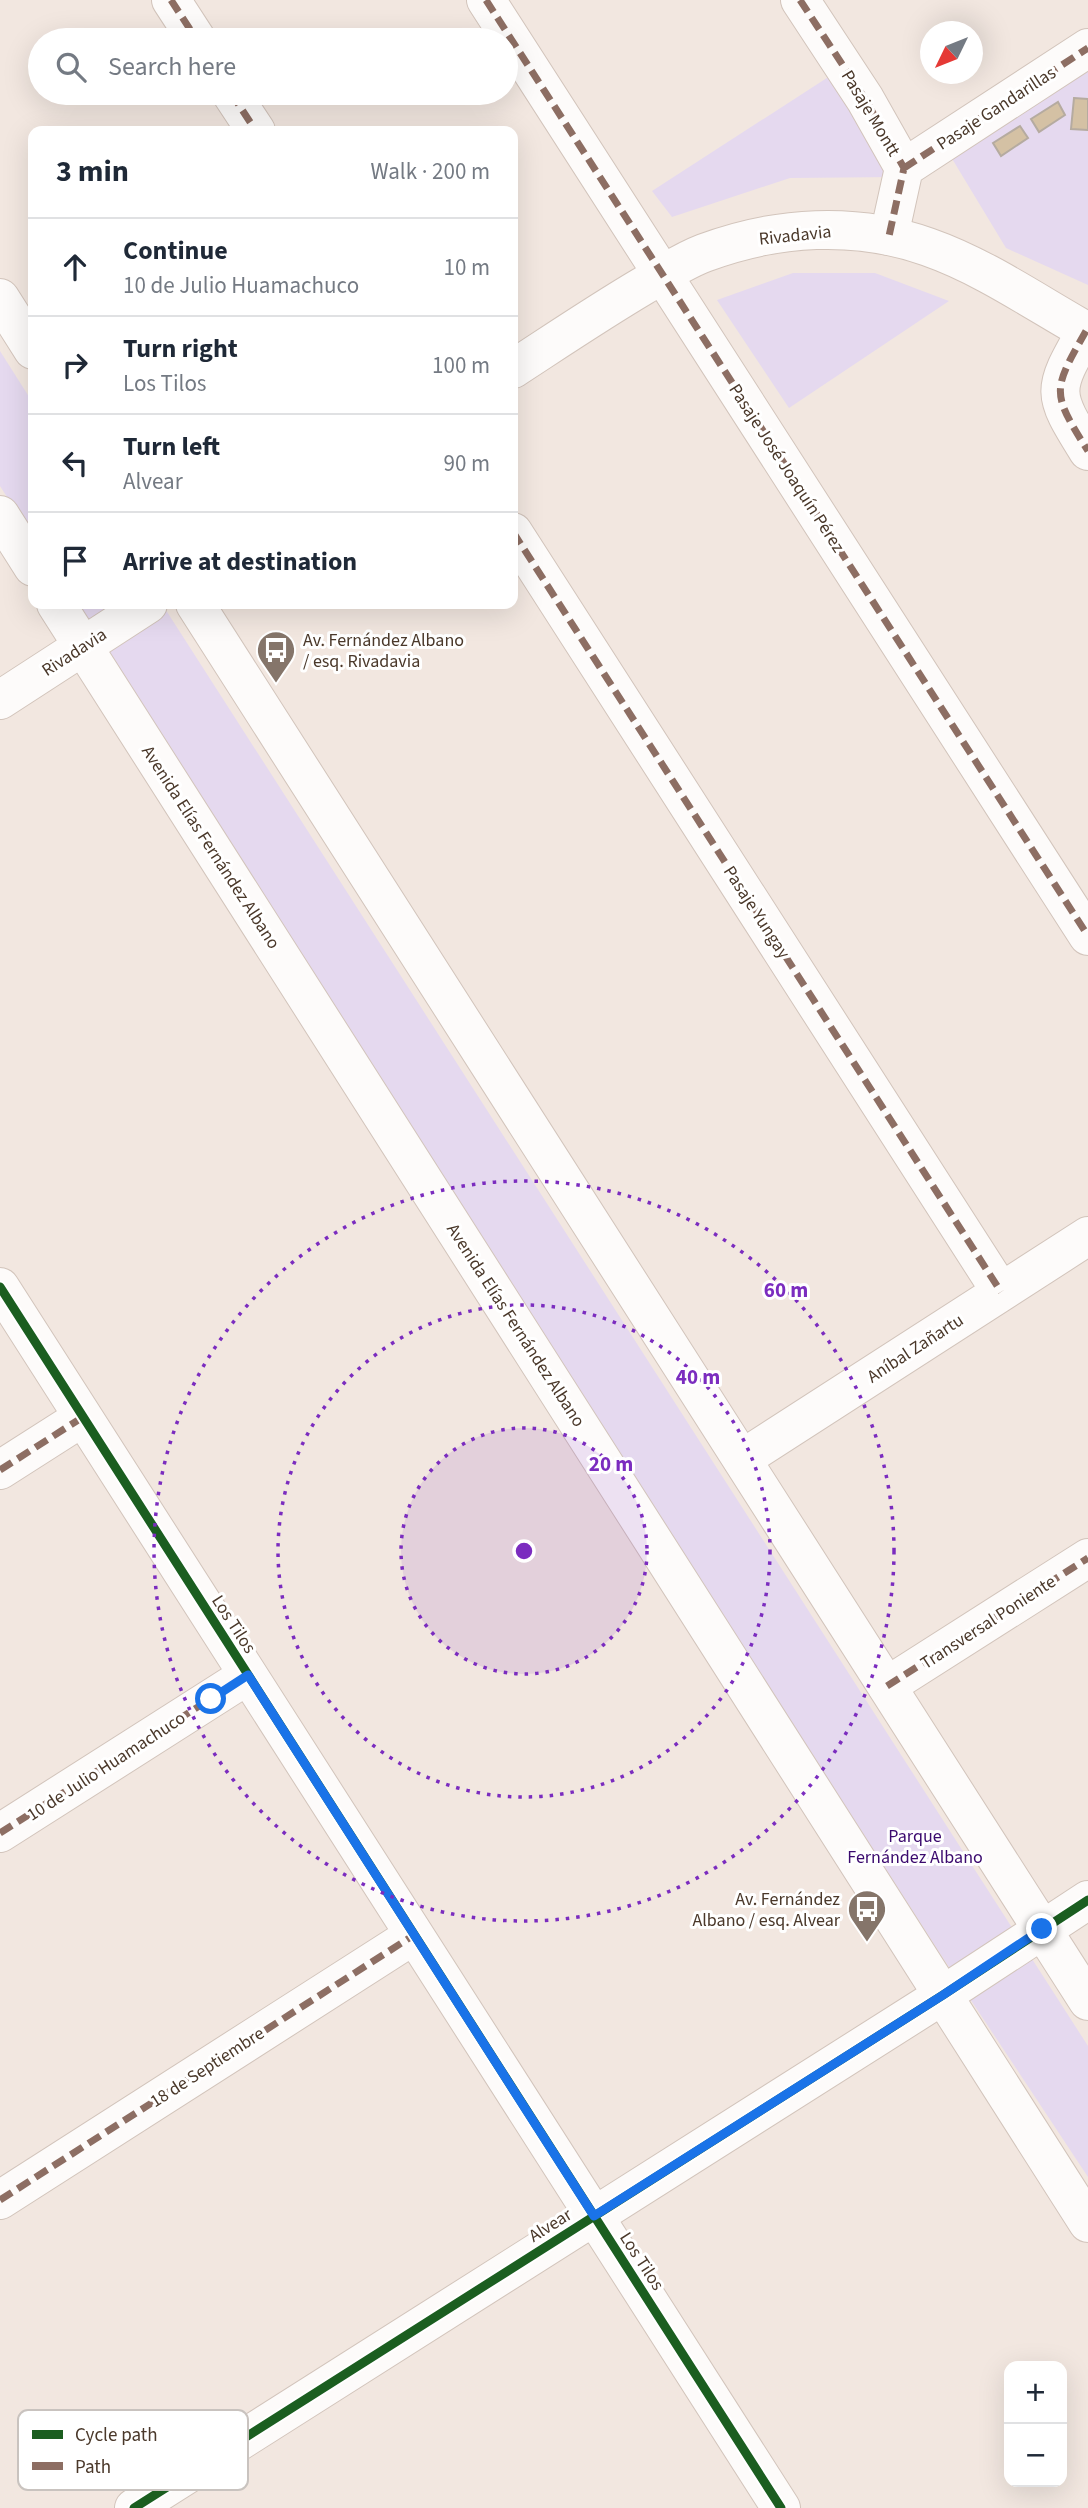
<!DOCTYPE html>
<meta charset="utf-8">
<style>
:root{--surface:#fff;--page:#f2f2f3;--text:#1f2937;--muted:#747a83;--line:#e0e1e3}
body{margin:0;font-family:"Source Sans 3",sans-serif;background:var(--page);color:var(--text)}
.controls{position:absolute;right:21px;bottom:21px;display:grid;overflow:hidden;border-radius:14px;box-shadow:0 7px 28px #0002}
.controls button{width:63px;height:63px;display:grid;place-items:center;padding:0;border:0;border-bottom:2px solid var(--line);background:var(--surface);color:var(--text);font:35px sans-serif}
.compass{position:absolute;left:920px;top:21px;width:63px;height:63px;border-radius:50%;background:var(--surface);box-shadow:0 7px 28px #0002;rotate:227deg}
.stop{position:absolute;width:21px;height:21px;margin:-16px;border:5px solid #1a73e8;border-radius:50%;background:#fff}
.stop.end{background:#1a73e8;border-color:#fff;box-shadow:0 2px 7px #0008}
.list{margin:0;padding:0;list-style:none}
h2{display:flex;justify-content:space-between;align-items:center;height:91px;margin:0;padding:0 28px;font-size:30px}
h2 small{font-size:23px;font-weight:400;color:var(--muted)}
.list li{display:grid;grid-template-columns:46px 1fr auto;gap:21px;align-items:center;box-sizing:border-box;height:98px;padding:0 28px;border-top:2px solid var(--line)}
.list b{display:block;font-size:26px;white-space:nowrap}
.list p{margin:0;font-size:23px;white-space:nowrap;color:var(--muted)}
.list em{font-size:23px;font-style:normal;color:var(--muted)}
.icon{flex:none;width:38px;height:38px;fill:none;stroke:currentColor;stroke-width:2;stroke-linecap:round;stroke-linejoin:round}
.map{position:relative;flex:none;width:1088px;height:2508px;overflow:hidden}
.search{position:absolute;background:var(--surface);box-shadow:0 7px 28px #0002;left:28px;top:28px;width:490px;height:77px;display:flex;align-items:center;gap:18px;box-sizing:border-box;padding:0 24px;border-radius:38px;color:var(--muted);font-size:26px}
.panel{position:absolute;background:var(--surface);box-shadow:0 7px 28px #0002;left:28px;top:126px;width:490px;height:483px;border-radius:14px}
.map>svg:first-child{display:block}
</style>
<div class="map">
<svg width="1088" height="2508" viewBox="0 0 1088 2508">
<rect width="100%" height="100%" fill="#f2e7e0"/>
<path fill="#e5d9ef" d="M1088 62V285L1006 248 948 152Z
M833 74 898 177 790 178 672 217 652 191Z
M793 273H875L949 301 789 408 717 300Z
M0 351 33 403V538L0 486Z
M75 604H162L1088 2046V2177L939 1952Z"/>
<path fill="#d4c1a4" stroke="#b5aba0" stroke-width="2" d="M1074 98 1088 99V130L1071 129Z
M1058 102 1065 115 1039 132 1031 119Z
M1020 126 1028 138 1001 156 993 143Z"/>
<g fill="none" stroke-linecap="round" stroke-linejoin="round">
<g stroke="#d2c4bb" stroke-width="40">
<path id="minor" d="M171 0 197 40
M486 0 1088 936
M800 0 865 99 904 168 889 236
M231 93 256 131
M904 168 1088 48
M1086 331C1052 391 1051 392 1088 451
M513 532 1001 1292
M0 1287 781 2508
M742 1459 1088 1236
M0 1470 83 1417
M887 1686 1088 1558
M0 1833 248 1675
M0 2200 414 1935
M134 2508 943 1995 1088 1900"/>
</g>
<g stroke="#d2c4bb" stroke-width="40">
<path id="tertiary" d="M513 369C556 341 599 312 643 286 663 274 683 261 704 253 776 226 856 221 928 247 985 267 1036 303 1088 332
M0 700 148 604"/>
</g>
<g stroke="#d2c4bb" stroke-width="40">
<path id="secondary" d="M0 298 33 350
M0 515 33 567
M56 604 1088 2223
M195 604 1088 2001"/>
</g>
<use href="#minor" stroke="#fdfbfa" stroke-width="38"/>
<use href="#tertiary" stroke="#fdfbfa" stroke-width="38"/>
<use href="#secondary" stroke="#fdfbfa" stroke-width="38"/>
<path stroke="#8d6e63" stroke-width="7" stroke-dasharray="14 7" stroke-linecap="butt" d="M171 0 197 40
M486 0 1088 936
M800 0 865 99 904 168 889 236
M231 93 256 131
M904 168 1088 48
M1086 331C1052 391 1051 392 1088 451
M513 532 1001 1292
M0 1470 83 1417
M887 1686 1088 1558
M0 1833 248 1675
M0 2200 414 1935"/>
<g stroke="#fff" stroke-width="13">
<path id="cycleway" d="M0 1287 781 2508
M134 2508 943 1995 1088 1900"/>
</g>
<use href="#cycleway" stroke="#1b5e20" stroke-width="9"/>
</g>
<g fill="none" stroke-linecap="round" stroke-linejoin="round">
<path stroke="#1a73e8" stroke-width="9" d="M211 1699 248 1675 594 2216 943 1995 1042 1929"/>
</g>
<circle cx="524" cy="1551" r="123" fill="#7b2cbf" fill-opacity=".12"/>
<g fill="none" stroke="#7b2cbf" stroke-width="3.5" stroke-dasharray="3.5 7">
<circle cx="524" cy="1551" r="123"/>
<circle cx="524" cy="1551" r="246"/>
<circle cx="524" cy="1551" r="370"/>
</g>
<defs>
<g id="bus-pin" transform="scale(2.0125)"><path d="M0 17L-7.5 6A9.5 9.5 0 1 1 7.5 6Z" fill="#85756a" stroke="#fff"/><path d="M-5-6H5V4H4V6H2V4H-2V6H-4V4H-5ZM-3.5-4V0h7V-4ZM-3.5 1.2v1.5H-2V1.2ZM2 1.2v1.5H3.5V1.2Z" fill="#fff"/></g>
</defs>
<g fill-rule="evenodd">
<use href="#bus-pin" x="276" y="650"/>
<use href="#bus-pin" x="867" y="1909"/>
</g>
<g text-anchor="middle" stroke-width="6" stroke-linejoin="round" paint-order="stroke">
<g font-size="18" fill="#4a382a" stroke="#fff">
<text transform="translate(996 108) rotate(-33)" y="6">Pasaje Gandarillas</text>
<text transform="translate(871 113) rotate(59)" y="6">Pasaje Montt</text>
<text transform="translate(795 235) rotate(-6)" y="6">Rivadavia</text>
<text transform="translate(787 468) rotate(57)" y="6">Pasaje José Joaquín Pérez</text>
<text transform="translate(74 652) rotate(-33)" y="6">Rivadavia</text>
<text transform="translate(211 847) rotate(57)" y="6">Avenida Elías Fernández Albano</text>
<text transform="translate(757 912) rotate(57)" y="6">Pasaje Yungay</text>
<text transform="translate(516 1325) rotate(57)" y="6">Avenida Elías Fernández Albano</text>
<text transform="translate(915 1348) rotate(-33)" y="6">Aníbal Zañartu</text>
<text transform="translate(988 1622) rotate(-33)" y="6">Transversal Poniente</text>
<text transform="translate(234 1624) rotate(57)" y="6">Los Tilos</text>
<text transform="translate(106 1766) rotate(-33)" y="6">10 de Julio Huamachuco</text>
<text transform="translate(207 2067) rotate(-33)" y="6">18 de Septiembre</text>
<text transform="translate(550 2225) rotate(-32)" y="6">Alvear</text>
<text transform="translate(642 2261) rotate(57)" y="6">Los Tilos</text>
</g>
<g font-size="18" fill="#4a382a" stroke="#fff" text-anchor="start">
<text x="303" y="646">Av. Fernández Albano<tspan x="303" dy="21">/ esq. Rivadavia</tspan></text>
<text x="840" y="1905" text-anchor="end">Av. Fernández<tspan x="840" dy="21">Albano / esq. Alvear</tspan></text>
</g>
<g font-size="18" fill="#3b0a6e" stroke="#fff">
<text x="915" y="1842">Parque<tspan x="915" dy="21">Fernández Albano</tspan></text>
</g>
</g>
<rect x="18" y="2410" width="230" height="80" rx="10" fill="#fff" stroke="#c9c3bf" stroke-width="2"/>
<rect x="32" y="2430" width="31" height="9" fill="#1b5e20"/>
<rect x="32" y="2462" width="31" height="8" fill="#8d6e63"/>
<g font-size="19" fill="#4a382a">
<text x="75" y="2441">Cycle path</text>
<text x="75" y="2473">Path</text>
</g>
<circle cx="524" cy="1551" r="10" fill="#7b2cbf" stroke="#fff" stroke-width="3.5"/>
<g font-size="21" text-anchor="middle" font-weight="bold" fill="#7b2cbf" stroke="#fff" stroke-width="6" stroke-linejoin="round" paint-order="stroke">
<text x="786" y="1297">60 m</text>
<text x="698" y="1384">40 m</text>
<text x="611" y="1471">20 m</text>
</g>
</svg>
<div class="controls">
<button>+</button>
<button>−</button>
</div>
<svg class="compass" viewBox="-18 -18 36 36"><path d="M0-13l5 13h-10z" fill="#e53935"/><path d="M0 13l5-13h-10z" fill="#747a83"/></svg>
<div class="stop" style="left:211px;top:1699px"></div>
<div class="stop end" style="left:1042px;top:1929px"></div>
<div class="search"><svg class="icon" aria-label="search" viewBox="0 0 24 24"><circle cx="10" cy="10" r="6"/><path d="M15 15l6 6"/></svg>Search here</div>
<section class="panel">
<h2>3 min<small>Walk · 200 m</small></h2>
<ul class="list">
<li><svg class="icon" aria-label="ahead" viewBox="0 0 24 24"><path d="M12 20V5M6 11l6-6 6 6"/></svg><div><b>Continue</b><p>10 de Julio Huamachuco</p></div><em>10 m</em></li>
<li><svg class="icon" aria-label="right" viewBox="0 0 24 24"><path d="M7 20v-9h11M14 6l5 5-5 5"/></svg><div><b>Turn right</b><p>Los Tilos</p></div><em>100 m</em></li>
<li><svg class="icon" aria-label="left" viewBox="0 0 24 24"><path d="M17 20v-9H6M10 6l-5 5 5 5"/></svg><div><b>Turn left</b><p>Alvear</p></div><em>90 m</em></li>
<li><svg class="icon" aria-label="arrive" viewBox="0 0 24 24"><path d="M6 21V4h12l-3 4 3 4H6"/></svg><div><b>Arrive at destination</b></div></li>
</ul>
</section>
</div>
